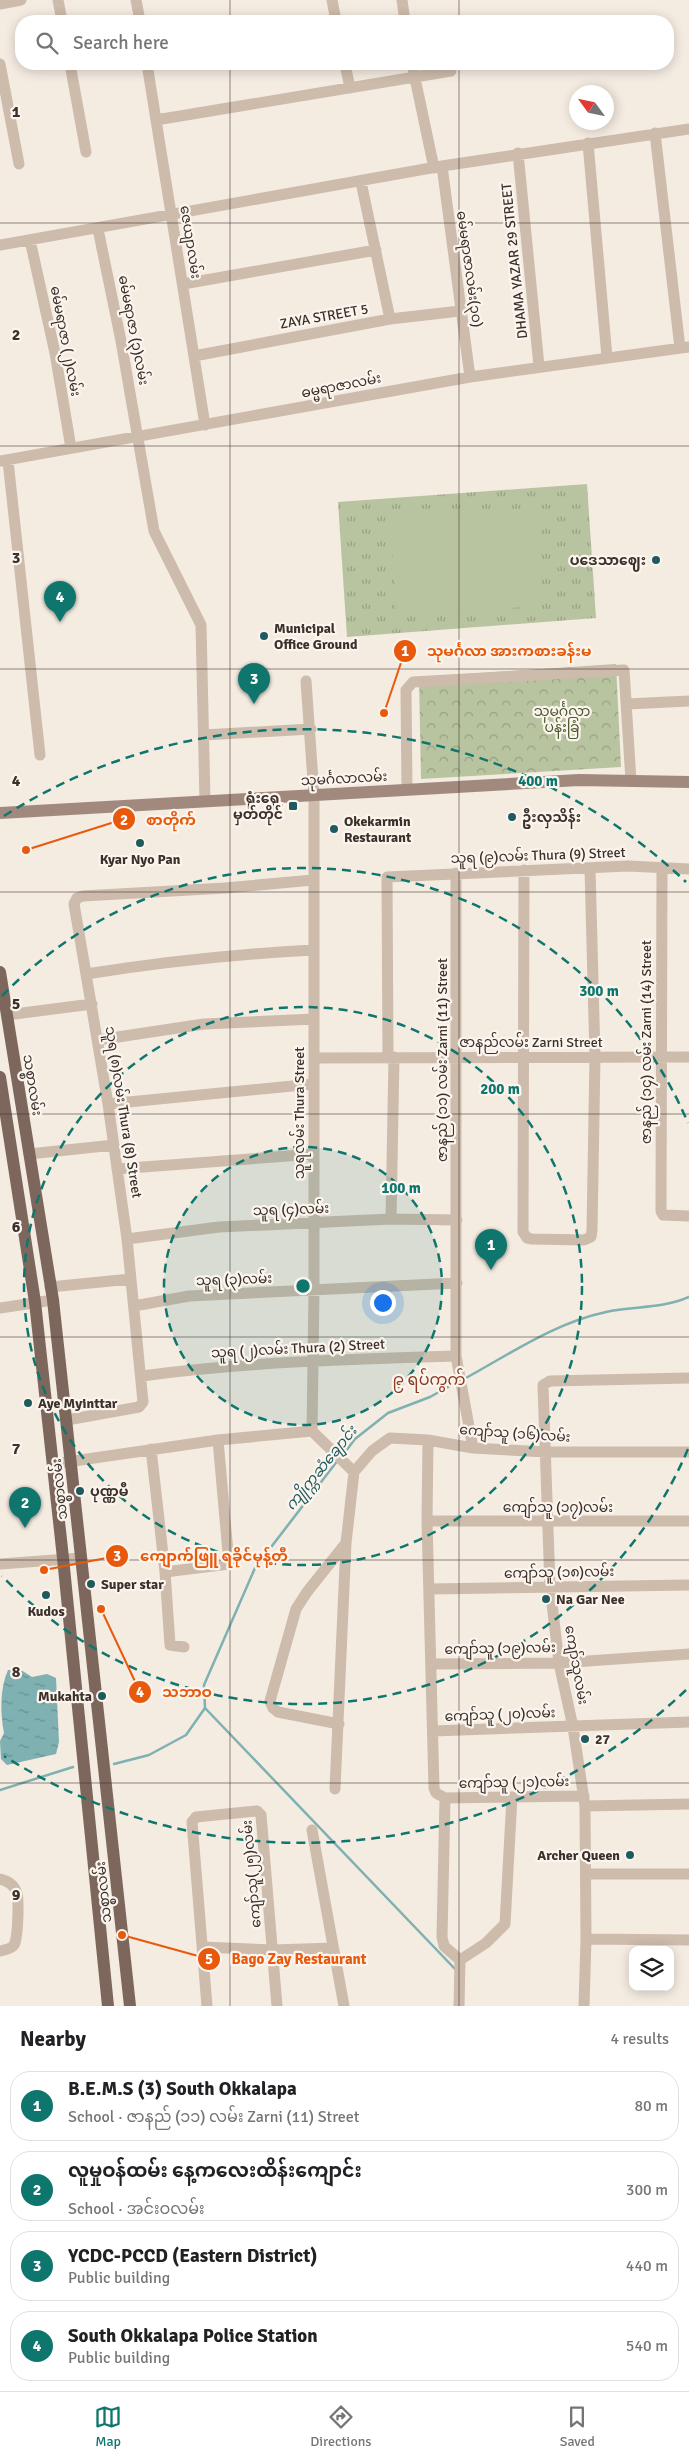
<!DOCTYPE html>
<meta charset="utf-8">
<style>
:root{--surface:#fff;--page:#f2f2f2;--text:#202124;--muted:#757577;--line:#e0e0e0;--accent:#0f766e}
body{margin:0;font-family:Signika,"Noto Sans Myanmar",sans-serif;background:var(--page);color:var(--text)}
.controls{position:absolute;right:15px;bottom:15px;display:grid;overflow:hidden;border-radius:10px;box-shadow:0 2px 12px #0003}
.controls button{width:45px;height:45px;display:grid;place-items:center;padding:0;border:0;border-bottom:1px solid var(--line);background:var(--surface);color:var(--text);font:25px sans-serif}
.compass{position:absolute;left:569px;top:85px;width:45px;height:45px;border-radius:50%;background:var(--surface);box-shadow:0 2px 12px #0003;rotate:303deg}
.you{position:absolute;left:382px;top:1302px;width:18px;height:18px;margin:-12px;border:4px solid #fff;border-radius:50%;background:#1a73e8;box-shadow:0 0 0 8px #1a73e833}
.badge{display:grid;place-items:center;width:32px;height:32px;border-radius:50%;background:var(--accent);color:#fff;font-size:16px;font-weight:700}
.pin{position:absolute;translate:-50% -41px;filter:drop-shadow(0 1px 2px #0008)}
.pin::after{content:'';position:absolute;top:26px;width:18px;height:15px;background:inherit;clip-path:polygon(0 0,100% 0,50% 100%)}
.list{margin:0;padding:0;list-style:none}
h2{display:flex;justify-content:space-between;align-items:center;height:65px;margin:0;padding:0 20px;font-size:21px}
h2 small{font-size:16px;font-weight:400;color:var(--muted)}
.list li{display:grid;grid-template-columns:32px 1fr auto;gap:15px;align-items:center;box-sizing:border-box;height:70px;margin:0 10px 10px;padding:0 10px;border:1px solid var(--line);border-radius:20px}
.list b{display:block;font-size:19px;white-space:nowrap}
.list p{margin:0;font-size:16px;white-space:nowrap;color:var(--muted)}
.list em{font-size:16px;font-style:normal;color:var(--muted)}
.icon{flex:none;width:28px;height:28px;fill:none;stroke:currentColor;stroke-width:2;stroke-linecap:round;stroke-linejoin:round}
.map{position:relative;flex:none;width:689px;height:2006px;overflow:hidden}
.search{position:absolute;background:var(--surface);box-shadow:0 2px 12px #0003;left:15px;right:15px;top:15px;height:55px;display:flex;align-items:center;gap:12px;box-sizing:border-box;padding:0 18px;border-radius:20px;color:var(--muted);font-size:19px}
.sheet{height:385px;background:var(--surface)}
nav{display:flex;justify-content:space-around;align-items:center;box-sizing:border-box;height:70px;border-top:1px solid var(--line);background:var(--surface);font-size:14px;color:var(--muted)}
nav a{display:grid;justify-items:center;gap:2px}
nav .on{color:var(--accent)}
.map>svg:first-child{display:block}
</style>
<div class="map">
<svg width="689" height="2006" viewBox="0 0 689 2006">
<defs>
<pattern id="grass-tufts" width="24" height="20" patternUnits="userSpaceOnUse" patternTransform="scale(1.25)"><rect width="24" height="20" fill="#b8c4a0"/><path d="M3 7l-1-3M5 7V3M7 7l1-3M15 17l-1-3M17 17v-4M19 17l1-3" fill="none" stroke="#97a083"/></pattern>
<pattern id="forest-crowns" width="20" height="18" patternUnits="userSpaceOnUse" patternTransform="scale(1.25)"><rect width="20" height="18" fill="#b8c4a0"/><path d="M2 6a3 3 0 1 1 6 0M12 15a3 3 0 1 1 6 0" fill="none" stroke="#97a083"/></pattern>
<pattern id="water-ripples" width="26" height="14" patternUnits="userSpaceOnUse" patternTransform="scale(1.25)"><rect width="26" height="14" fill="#7fb0b2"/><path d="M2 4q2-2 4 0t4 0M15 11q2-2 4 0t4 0" fill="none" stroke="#699091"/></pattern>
</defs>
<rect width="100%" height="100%" fill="#f4ebe1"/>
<path fill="url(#grass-tufts)" d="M587 484 596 618 347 637 338 502Z"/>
<path fill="url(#forest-crowns)" d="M616 664 621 767 421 779 419 677Z"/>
<path fill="#b8c4a0" d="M536 508 542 606 396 615 390 518Z"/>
<path fill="url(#water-ripples)" d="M8 1670H21L32 1677 47 1674 56 1678 59 1742 56 1754 7 1765 1 1759 0 1741 4 1733C0 1712 0 1688 8 1670Z"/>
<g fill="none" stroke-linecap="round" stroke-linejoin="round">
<path stroke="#7fb0b2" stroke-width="2.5" d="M464 1379C510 1354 554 1323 606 1312 634 1306 662 1309 689 1297
M342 1456 355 1439 388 1413 430 1397 457 1382
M205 1708 455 1969
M114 1764 149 1755 186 1735 205 1708 204 1685 255 1568 338 1460
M0 1790 73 1767"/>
<path stroke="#cdbbac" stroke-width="11" d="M58 0 62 21
M136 0 140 21
M332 0 336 21
M402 0 405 21
M0 4 21 0
M0 64 19 164
M70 64 86 152
M147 64 205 425
M345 64 350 88
M412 64 434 168
M156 120 451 71
M655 133 680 348
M588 143 607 357
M518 153 539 366
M442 166 470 377
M361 182 390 319
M98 229 121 341 154 531 201 625 205 801
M30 240 55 353 71 448
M0 245 442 166 689 129
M183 284 376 250
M194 356 390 319 460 311
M0 461 470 377 689 347
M8 461 40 755
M306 681 314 795V1291L312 1431 354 1472 346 1543 335 1789
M627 704 689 701
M204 735 311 729
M407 790 406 690 413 682 624 670 631 781
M662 868 661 1211 663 1215 689 1216
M524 870 523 1232 527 1238 532 1239 584 1240 591 1237 592 1230 595 1057 590 868
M456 873V1356L473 1448
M86 974 74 904 77 898 83 896 225 888 313 880
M7 1015 92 1004
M98 1040 204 1024 314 1019
M388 1057 387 877 628 866 689 869
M314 1058 689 1057
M108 1104 313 1084
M29 1154 114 1145
M117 1169 314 1154
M391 1219 394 1057
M127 1239 219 1227 391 1219 457 1220
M50 1287 131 1279
M134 1306 189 1296 457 1283
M0 1308 53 1300
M142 1376C247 1362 350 1359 456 1356
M67 1420 139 1407 143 1402 127 1239 108 1104 86 974C162 962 236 954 313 950
M428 1440 427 1521 434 1788 436 1793 445 1798 584 1796
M151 1449 165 1572 170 1645 184 1647
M53 1464 218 1440 312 1431
M354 1472 372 1451 390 1438 428 1440 473 1448 546 1452H689
M427 1521H689
M0 1564 81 1558
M165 1572 229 1564 218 1440
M429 1589 689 1585
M431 1664 559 1663 689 1654
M339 1724 278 1712 273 1708 270 1701 296 1609 307 1592 346 1543
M433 1731 689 1722
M445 1798 442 1937 444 1946 460 1960
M585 1806 689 1804
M312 1830 344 2006
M587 1874H689
M0 1879C8 1881 15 1885 17 1894 19 1902 18 1938 14 1945 11 1949 5 1950 0 1951
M586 1939 689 1940
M203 1947 273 1950 333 1948
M207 2006 192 1822 196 1817 257 1811 261 1815 277 2006
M459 2006 460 1960 486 1943 505 1924 512 1797
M584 2006 586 1939 585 1806 573 1727 559 1663 550 1587 543 1385 550 1381 689 1378"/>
<path stroke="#a18a7d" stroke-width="12" d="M0 813 579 780 689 782"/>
<path stroke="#7d675c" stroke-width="12" d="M0 972 53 1300 130 2006
M0 1077 35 1302 63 1558 108 2006"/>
</g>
<path fill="none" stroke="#3b302b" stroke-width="1" stroke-opacity="0.55" d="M230 0V21M459 0V21M230 64V2006M459 64V2006M0 223H689M0 446H689M0 669H689M0 892H689M0 1114H689M0 1337H689M0 1560H689M0 1783H689"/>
<circle cx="303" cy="1286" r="139" fill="#0f766e" fill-opacity=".12"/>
<g fill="none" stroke="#0f766e" stroke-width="2.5" stroke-dasharray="9 6">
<circle cx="303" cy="1286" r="139"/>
<circle cx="303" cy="1286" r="279"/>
<path d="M688 1449A418 418 0 0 1 2 1576M2 996A418 418 0 0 1 688 1123"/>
<path d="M686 1690A557 557 0 0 1 4 1756M4 816A557 557 0 0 1 686 882"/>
</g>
<g fill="#1f5a5e" stroke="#fbf5ee" stroke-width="2">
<circle cx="656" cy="560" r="5"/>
<circle cx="264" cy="636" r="5"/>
<rect x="288" y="801" width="10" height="10" rx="2.5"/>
<circle cx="512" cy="817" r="5"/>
<circle cx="334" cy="829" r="5"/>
<circle cx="140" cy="843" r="5"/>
<circle cx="28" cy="1403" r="5"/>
<circle cx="80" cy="1491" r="5"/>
<circle cx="91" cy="1584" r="5"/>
<circle cx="46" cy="1595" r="5"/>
<circle cx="546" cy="1599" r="5"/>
<circle cx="102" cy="1696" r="5"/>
<circle cx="585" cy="1739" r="5"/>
<circle cx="630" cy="1855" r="5"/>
</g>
<g text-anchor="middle" stroke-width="4.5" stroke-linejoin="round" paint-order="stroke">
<g font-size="14" fill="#3b302b" stroke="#fbf5ee">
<text transform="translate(191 242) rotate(81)" y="5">ဇေယျာလမ်း</text>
<text transform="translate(514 261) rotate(-96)" y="5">DHAMA YAZAR 29 STREET</text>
<text transform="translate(470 269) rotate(82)" y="5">ဓမ်မရာဇာလမ်း(၃၀)</text>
<text transform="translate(324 316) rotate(-10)" y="5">ZAYA STREET 5</text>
<text transform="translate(134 330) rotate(79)" y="5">ဓမ်မရာဇာ (၃)လမ်း</text>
<text transform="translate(66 341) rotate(79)" y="5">ဓမ်မရာဇာ (၂)လမ်း</text>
<text transform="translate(341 385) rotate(-11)" y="5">ဓမ္မရာဇာလမ်း</text>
<text transform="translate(344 778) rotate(-3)" y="5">သုမင်္ဂလာလမ်း</text>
<text transform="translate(538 855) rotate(-2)" y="5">သူရ (၉)လမ်း Thura (9) Street</text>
<text x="531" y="1047">ဇာနည်လမ်း Zarni Street</text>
<text transform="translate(646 1042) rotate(-90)" y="5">ဇာနည် (၁၄) လမ်း Zarni (14) Street</text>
<text transform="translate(442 1060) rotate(-90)" y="5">ဇာနည် (၁၁) လမ်း Zarni (11) Street</text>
<text transform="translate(33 1085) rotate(81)" y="5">သစ္စာလမ်း</text>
<text transform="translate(124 1112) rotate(81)" y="5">သူရ (၈)လမ်း Thura (8) Street</text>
<text transform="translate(299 1113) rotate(-90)" y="5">သူရလမ်း Thura Street</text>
<text transform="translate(291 1209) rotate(-2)" y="5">သူရ (၄)လမ်း</text>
<text transform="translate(234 1279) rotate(-2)" y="5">သူရ (၃)လမ်း</text>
<text transform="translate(298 1348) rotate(-3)" y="5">သူရ (၂)လမ်း Thura (2) Street</text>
<text transform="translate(515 1433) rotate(4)" y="5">ကျော်သူ (၁၆)လမ်း</text>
<text transform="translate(59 1489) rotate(-96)" y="5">သစ္စာလမ်း</text>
<text x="558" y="1512">ကျော်သူ (၁၇)လမ်း</text>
<text transform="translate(559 1572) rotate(-1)" y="5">ကျော်သူ (၁၈)လမ်း</text>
<text transform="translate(500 1648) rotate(-1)" y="5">ကျော်သူ (၁၉)လမ်း</text>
<text transform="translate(577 1665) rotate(80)" y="5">ကျော်သူလမ်း</text>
<text transform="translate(500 1714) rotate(-2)" y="5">ကျော်သူ (၂၀)လမ်း</text>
<text transform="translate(514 1782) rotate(-1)" y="5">ကျော်သူ (၂၁)လမ်း</text>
<text transform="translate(251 1874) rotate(-95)" y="5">ကျော်သူ(၂၅)လမ်း</text>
<text transform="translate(103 1892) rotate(-96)" y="5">သစ္စာလမ်း</text>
</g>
<g font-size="14" font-weight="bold" fill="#3b302b" stroke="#fbf5ee" text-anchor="start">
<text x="646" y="565" text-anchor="end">ပဒေသာဈေး</text>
<text x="274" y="633">Municipal<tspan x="274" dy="16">Office Ground</tspan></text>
<text x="283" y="803" text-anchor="end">ရုံးရှေ့<tspan x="283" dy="16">မှတ်တိုင်</tspan></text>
<text x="522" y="822">ဦးလှသိန်း</text>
<text x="344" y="826">Okekarmin<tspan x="344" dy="16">Restaurant</tspan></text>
<text x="140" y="864" text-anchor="middle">Kyar Nyo Pan</text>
<text x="38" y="1408">Aye Myinttar</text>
<text x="90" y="1496">ပုဏ္ဏမီ</text>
<text x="101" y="1589">Super star</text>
<text x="556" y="1604">Na Gar Nee</text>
<text x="46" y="1616" text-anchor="middle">Kudos</text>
<text x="92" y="1701" text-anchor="end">Mukahta</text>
<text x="595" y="1744">27</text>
<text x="620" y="1860" text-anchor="end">Archer Queen</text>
</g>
<g font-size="14" fill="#4a5a2e" stroke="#fbf5ee">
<text x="562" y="716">သုမင်္ဂလာ<tspan x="562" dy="16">ပန်းခြံ</tspan></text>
</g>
<g font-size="15" font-style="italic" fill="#1f5a5e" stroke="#fbf5ee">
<text transform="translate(321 1468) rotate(-51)" y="5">ကျိုက္ကဆံချောင်း</text>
</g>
<g font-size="16" fill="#8c3b22" stroke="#fbf5ee">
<text x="429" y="1385">၉ ရပ်ကွက်</text>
</g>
</g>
<g font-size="16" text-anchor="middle" font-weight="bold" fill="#3b302b" stroke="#fbf5ee" stroke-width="4.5" stroke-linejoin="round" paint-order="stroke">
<text x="16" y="117">1</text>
<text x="16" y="340">2</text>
<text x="16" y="563">3</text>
<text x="16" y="786">4</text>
<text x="16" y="1009">5</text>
<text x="16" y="1232">6</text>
<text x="16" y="1454">7</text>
<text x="16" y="1677">8</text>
<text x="16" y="1900">9</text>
</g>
<circle cx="303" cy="1286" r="8" fill="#0f766e" stroke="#fbf5ee" stroke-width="2.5"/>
<g font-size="15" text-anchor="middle" font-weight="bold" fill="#0f766e" stroke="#fbf5ee" stroke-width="4.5" stroke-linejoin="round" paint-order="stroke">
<text x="538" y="786">400 m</text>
<text x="599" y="996">300 m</text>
<text x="500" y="1094">200 m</text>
<text x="401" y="1193">100 m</text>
</g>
<path fill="none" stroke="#e8590c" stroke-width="2" d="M384 713L405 651M26 850L124 819M44 1570L117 1556M101 1609L140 1692M122 1935L209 1959"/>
<g fill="#e8590c" stroke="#fbf5ee" stroke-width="2">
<circle cx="384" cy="713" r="5"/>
<circle cx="26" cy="850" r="5"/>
<circle cx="44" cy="1570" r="5"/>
<circle cx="101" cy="1609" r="5"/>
<circle cx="122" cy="1935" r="5"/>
<circle cx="405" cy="651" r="12"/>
<circle cx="124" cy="819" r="12"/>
<circle cx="117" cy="1556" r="12"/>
<circle cx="140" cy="1692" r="12"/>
<circle cx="209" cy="1959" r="12"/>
</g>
<g font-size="15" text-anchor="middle" font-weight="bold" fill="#fff">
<text x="405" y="656">1</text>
<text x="124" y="825">2</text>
<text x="117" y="1561">3</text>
<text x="140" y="1697">4</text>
<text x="209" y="1964">5</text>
</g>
<g font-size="15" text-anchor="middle" font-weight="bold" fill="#e8590c" stroke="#fbf5ee" stroke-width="4.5" stroke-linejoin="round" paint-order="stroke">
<text x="509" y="656">သုမင်္ဂလာ အားကစားခန်းမ</text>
<text x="171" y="825">စာတိုက်</text>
<text x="214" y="1561">ကျောက်ဖြူ ရခိုင်မုန့်တီ</text>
<text x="187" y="1697">သဘာဝ</text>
<text x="299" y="1964">Bago Zay Restaurant</text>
</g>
</svg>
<div class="controls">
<button><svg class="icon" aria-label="layers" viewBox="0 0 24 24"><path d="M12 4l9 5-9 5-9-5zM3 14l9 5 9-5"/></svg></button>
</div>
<svg class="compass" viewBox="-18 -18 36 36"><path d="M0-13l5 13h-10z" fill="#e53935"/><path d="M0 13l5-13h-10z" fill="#757577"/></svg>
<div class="you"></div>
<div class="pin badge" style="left:491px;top:1270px">1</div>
<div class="pin badge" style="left:25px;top:1528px">2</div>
<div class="pin badge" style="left:254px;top:704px">3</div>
<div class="pin badge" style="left:60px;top:622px">4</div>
<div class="search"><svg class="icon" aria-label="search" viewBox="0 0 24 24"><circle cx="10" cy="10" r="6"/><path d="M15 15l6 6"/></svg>Search here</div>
</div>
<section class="sheet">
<h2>Nearby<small>4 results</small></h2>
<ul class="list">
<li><span class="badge">1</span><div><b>B.E.M.S (3) South Okkalapa</b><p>School · ဇာနည် (၁၁) လမ်း Zarni (11) Street</p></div><em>80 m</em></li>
<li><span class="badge">2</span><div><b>လူမှုဝန်ထမ်း နေ့ကလေးထိန်းကျောင်း</b><p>School · အင်းဝလမ်း</p></div><em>300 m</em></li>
<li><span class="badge">3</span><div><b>YCDC-PCCD (Eastern District)</b><p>Public building</p></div><em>440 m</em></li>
<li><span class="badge">4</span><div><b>South Okkalapa Police Station</b><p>Public building</p></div><em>540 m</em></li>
</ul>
</section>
<nav>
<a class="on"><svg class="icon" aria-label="map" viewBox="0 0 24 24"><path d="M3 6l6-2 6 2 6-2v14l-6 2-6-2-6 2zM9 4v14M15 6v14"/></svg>Map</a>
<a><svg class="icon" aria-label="directions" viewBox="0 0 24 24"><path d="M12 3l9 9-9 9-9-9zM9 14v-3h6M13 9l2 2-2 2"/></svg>Directions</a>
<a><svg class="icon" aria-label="saved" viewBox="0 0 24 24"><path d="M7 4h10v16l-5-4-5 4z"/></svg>Saved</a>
</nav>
